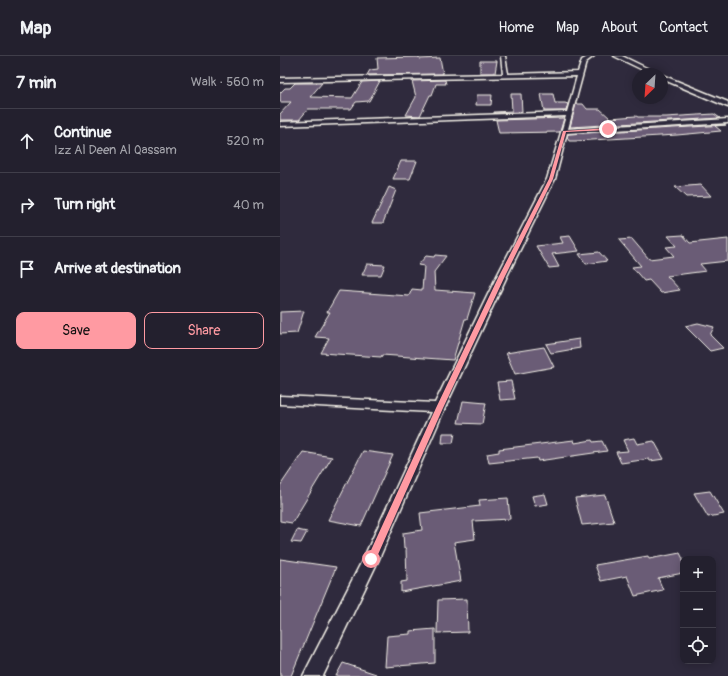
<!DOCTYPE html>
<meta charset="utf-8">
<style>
:root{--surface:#23202e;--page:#2b2836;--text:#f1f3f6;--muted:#a3a3aa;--line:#403e4a;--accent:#ff9aa2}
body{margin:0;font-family:Pangolin,sans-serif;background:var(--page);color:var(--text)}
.controls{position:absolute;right:12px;bottom:12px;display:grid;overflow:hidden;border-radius:8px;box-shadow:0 2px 10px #0003}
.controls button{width:36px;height:36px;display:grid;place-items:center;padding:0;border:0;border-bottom:1px solid var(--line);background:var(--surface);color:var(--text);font:20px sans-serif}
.compass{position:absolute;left:352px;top:12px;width:36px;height:36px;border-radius:50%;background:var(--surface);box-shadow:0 2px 10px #0003;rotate:205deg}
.stop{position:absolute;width:12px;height:12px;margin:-9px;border:3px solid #ff9aa2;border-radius:50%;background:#fff}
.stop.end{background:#ff9aa2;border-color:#fff;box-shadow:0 1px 4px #0008}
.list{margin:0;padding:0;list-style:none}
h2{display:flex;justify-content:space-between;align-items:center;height:52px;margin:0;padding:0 16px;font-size:17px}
h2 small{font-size:13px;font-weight:400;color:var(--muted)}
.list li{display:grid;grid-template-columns:26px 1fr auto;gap:12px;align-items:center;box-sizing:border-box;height:64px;padding:0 16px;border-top:1px solid var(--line)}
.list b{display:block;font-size:15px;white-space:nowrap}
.list p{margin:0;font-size:13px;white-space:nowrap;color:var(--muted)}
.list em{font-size:13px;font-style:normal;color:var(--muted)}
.actions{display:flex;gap:8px;padding:12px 16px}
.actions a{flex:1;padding:9px 0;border:1px solid var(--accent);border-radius:8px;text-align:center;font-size:14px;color:var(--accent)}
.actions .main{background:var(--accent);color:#111}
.icon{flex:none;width:22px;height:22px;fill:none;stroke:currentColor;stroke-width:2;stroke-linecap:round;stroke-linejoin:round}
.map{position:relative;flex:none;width:448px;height:620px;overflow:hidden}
header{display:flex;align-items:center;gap:24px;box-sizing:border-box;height:56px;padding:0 20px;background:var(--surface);border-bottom:1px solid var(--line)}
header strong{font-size:19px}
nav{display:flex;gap:22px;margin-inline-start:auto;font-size:14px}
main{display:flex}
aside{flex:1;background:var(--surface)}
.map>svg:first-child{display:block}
</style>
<header>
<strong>Map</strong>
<nav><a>Home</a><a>Map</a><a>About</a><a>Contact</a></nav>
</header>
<main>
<aside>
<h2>7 min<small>Walk · 560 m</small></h2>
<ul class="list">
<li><svg class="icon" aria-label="ahead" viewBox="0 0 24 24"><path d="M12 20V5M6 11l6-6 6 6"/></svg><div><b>Continue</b><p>Izz Al Deen Al Qassam</p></div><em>520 m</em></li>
<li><svg class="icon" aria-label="right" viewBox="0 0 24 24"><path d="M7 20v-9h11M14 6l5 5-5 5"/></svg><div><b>Turn right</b></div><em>40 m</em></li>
<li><svg class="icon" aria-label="arrive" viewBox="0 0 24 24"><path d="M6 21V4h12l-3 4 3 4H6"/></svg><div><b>Arrive at destination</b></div></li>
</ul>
<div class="actions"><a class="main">Save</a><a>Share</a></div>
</aside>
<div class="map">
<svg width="448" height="620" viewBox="0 0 448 620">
<rect width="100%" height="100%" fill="#2f2a3d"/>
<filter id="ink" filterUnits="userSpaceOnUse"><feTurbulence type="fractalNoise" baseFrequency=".025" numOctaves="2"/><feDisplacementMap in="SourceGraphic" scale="8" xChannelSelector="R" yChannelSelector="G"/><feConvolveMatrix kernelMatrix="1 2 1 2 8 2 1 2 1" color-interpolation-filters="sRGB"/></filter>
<g filter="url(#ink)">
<path fill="#6b5b76" stroke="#f4f1e8" d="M138 1 140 3 160 2 163 18 87 19 90 14 98 13 97 2Z
M200 5H217L215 17H200Z
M165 24 166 28H156L152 39H150L140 60 126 59 136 41 132 25Z
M100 25 89 45 76 46 71 53H28L19 64H0V58L11 46H0V37L5 32H10L15 27H42L30 41 72 42 82 26Z
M231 38H241L242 56 214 57V56L232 55Z
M261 38H273L275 47H285L288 48 286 55H264Z
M197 39H212L211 49H196Z
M296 48H303L307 53H320L330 62 356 60 358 61H386L434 58 440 62 290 71Z
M284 62 280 76 219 77 216 64Z
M446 69 435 70 441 75 397 79 295 85H289L287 81 288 78Z
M121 105H137L130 123H113Z
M421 129 431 140 406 141 395 131Z
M109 131 116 134 103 167H92Z
M403 179 410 187 448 183V205L420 208 426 215 387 220 400 234 381 237 369 224 364 225 352 211 361 210 339 184 352 183 369 203 394 200 386 191 397 190 388 180Z
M290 180 299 195 272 198 279 211 269 212 256 190 283 187 280 181Z
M319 196 327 205 306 208 299 198Z
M155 199 166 200 154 216 155 234 195 237 187 263H185L173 304 102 299 101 301 41 297 49 282 35 281 50 256H47L59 235 129 240 132 233 142 234 144 210 138 209 146 200 154 201Z
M87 208 105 209 101 219H82Z
M24 255 17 277 0 278V256Z
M418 267 434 271 430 279 443 292 430 295 405 270Z
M299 283 300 292 271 297 266 288Z
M264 291 274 311 235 318 226 297Z
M231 325 235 343 220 344 217 326Z
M183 345 206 347 202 368 178 367Z
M163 377H175L173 387H162Z
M354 382 357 388 374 385 384 403 370 405 369 403 341 407 336 396 348 395 343 384Z
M294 384 295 387 312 384 313 386 322 385 327 395 258 405 257 402 209 407 207 398 219 396V393Z
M83 395 113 399 81 470 48 464Z
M23 396 52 401 12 467 0 465V430Z
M430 435 444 458 428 461 414 437Z
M265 438 268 448 255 450 252 440Z
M325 439 334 466 302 469 295 442Z
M228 442 230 463 193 465 195 483 174 486 181 525 121 536V526L127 525 126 492 124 493 123 477 142 474 140 457 200 450 199 444Z
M17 474 27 476 21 487 11 486Z
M400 497 403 503V517L378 522 383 534 355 540 347 520 321 525 315 509 368 500 369 503Z
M0 503 56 511 11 620H0Z
M187 543 188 576 157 577 158 544Z
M155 573V607L105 611 107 580 130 578V575Z
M63 607 96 618V620H56Z"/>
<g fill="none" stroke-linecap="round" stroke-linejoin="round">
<g stroke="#f4f1e8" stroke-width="3">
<path id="minor" d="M221 0H225L228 18 298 16 302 4 309 0H314L306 6 288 73 448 63V67L287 77 275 123 227 220 165 352 99 503 43 620H23L84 501 151 356 0 348V340L155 347 217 220 267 123 286 60 0 70V66L287 56 297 20 0 26V22L223 18Z"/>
</g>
<g stroke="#f4f1e8" stroke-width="3">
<path id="tertiary" d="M334 0H342L379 18H371Z
M382 19 448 46V51L382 23Z"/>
</g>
<use href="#minor" fill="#2f2a3d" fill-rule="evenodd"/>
<use href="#tertiary" fill="#2f2a3d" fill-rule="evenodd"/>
</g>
</g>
<path fill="#ff9aa2" d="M328 72 329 74 286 76 273 123 225 220 163 352 96 503 94 506H88L87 503 156 352 219 220 269 123 283 75Z"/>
</svg>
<div class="controls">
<button>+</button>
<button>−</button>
<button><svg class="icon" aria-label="locate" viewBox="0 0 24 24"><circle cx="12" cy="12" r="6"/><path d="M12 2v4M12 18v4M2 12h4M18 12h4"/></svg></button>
</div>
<svg class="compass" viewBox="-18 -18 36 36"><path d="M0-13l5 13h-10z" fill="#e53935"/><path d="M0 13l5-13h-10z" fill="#a3a3aa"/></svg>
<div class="stop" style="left:91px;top:503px"></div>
<div class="stop end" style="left:328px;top:73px"></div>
</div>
</main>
